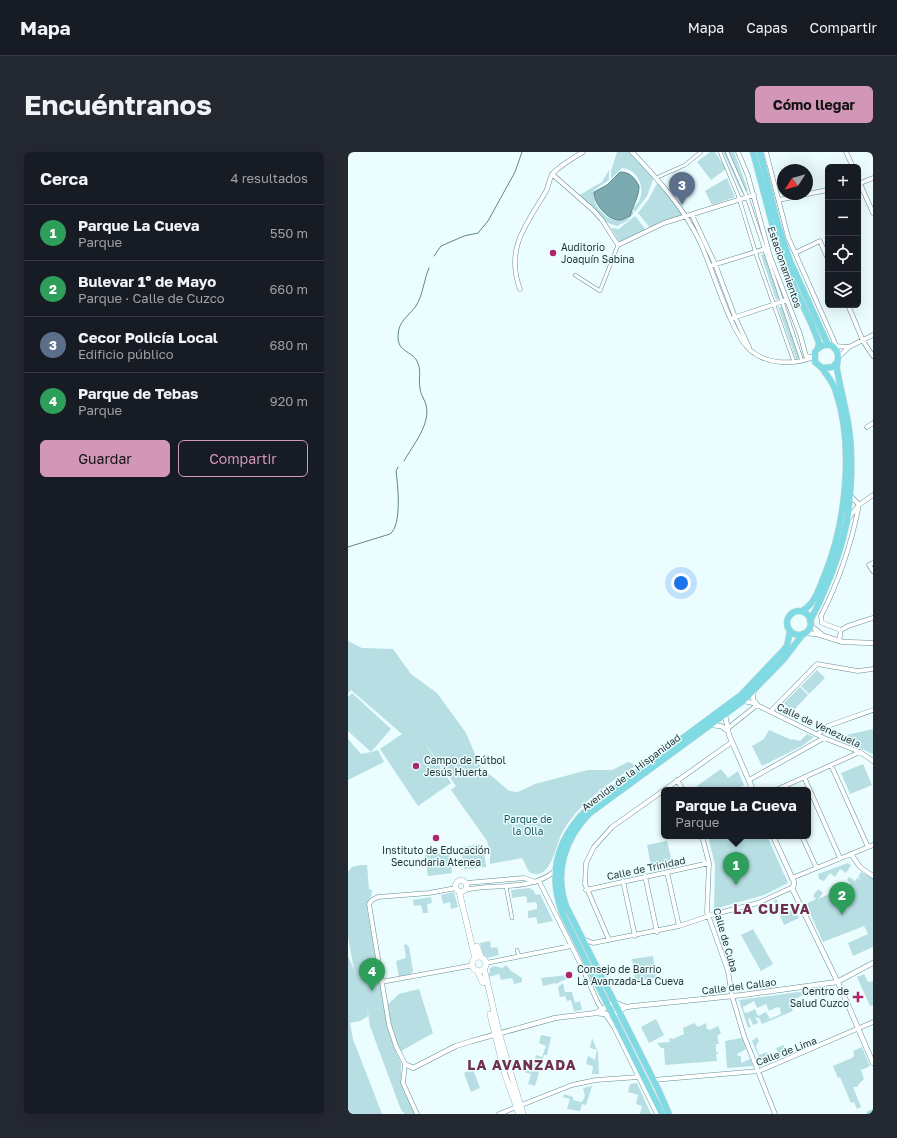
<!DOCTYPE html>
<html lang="es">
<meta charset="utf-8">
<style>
:root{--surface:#171b24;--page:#242831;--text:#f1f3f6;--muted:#9ea1a6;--line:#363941;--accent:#d297b7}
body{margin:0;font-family:"Golos Text",sans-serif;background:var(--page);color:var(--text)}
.controls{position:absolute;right:12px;top:12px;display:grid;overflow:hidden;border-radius:6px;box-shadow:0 4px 16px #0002}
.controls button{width:36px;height:36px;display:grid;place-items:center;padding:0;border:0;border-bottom:1px solid var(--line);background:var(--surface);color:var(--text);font:20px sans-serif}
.compass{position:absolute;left:429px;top:12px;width:36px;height:36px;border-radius:50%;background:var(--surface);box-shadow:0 4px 16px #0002;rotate:234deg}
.you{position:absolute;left:333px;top:431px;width:14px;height:14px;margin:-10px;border:3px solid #fff;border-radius:50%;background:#1a73e8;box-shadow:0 0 0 6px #1a73e833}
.badge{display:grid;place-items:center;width:26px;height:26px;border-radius:50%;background:var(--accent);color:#fff;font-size:13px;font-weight:700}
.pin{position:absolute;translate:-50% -33px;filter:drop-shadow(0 1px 2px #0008)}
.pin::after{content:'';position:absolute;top:21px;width:14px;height:12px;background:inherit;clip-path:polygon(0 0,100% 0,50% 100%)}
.popup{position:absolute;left:313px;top:635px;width:150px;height:52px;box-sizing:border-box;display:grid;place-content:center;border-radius:6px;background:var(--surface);filter:drop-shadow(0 1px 3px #0005);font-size:13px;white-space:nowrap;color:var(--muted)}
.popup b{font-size:15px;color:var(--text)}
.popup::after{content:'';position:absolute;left:50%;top:100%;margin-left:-8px;border:8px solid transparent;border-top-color:var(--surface)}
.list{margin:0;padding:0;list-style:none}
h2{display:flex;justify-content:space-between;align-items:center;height:52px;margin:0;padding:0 16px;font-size:17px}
h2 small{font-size:13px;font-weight:400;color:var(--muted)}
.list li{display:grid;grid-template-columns:26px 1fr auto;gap:12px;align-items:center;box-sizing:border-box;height:56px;padding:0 16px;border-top:1px solid var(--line)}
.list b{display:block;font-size:15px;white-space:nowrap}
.list p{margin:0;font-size:13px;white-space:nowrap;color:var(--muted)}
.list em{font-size:13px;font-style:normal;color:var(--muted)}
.actions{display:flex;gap:8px;padding:12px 16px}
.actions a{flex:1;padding:9px 0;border:1px solid var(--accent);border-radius:6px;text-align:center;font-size:14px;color:var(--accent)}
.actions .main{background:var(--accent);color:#111}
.icon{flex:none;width:22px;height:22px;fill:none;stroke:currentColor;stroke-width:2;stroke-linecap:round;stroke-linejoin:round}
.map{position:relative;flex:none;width:525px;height:962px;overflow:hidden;border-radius:6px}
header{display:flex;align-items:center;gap:24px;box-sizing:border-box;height:56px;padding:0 20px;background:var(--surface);border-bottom:1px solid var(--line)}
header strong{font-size:19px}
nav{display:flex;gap:22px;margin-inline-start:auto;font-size:14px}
.intro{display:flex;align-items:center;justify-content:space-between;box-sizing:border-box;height:96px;padding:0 24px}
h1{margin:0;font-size:28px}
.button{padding:10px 18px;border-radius:6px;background:var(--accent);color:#111;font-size:14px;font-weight:700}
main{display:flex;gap:24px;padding:0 24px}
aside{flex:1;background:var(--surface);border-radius:6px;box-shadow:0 4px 16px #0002}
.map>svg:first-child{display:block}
</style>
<header>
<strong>Mapa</strong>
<nav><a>Mapa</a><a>Capas</a><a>Compartir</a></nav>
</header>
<div class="intro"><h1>Encuéntranos</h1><a class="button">Cómo llegar</a></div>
<main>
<aside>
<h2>Cerca<small>4 resultados</small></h2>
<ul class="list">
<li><span class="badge" style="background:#2e9e5b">1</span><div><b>Parque La Cueva</b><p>Parque</p></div><em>550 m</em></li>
<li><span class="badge" style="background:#2e9e5b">2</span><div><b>Bulevar 1º de Mayo</b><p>Parque · Calle de Cuzco</p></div><em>660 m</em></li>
<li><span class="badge" style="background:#5c6f8a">3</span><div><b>Cecor Policía Local</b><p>Edificio público</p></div><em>680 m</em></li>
<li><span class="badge" style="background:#2e9e5b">4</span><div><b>Parque de Tebas</b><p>Parque</p></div><em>920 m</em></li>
</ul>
<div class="actions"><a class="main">Guardar</a><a>Compartir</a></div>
</aside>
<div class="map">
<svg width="525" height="962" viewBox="0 0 525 962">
<rect width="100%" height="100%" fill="#ebfdff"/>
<path fill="#b6dee3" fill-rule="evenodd" d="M269 0H282L306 25 299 44 287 60 285 57C286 54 289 52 291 49 298 35 289 17 274 16L263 27V19Z
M362 0H367L378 17 363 28 349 10Z
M375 0H386L400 38 394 41Z
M261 18V28L246 38C242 51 258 69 271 69 275 69 279 66 282 64L284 58 286 61 279 69 269 74 255 69 230 44 254 30Z
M379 26 387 45 364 53 357 39Z
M310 30 335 64 318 68 302 76 290 61 300 48Z
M287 64 298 78 272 91 263 76 271 77Z
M418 101 433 146 428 148 413 103Z
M435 154 453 206 448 207 430 155Z
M0 489 14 496 45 497 63 522 89 541 97 552 118 581 132 614 161 639 170 640 187 632 240 618H264L280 610 289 613C261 631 230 651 214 681 207 694 203 731 181 720L174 706 142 712V700L139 689 103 638 108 634 76 590 103 631 70 654 32 597 54 582 3 538 0 541Z
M469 518 477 526 461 542 453 534Z
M452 535 460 543 445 559 436 551Z
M4 541 43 577 23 600 30 598 36 610 0 628V587L13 602 23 600 0 579V545Z
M525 577V602L490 586 494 584Z
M421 578 444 588 445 587 452 589 459 582 466 585 454 594 414 614 404 594 416 587Z
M515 612 524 633 502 642 493 621Z
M373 617 380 626 390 619 396 633 388 638H352L349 634Z
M360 684H419L440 731 416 743 366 757 367 713Z
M319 689 324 710 303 714 299 693Z
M135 692 138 715 116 717 113 695Z
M101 700 104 721 80 724 77 703Z
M500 711 503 713 498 721 492 717 487 725 482 721 476 729 471 727 470 722Z
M13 713H19L21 737 24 738C24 746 18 750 19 758L37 855 51 842 71 837 85 881 53 899 47 896 53 911V923L56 939 67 962H57L53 958 22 874 19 854 20 864 12 869 2 871 5 887 34 962H0V804L6 818 0 785V720L4 715Z
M513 720 525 726V795L505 804 500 791 520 782 516 774 475 790 458 752 468 747 465 744 470 737 475 741 470 747 503 732 499 728 501 725 507 729 509 726 513 728 510 725Z
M181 736 185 738 188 743 192 742 205 769 190 772 188 765 180 766V759L189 757V752L187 750 179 751V746L177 744 164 746 163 738Z
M106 740 110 755 103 757 102 750 95 752 93 743Z
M83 745 84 751 79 752 80 761H75L73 753 66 754 65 748Z
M428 747 436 762 447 757 451 766 436 773 426 749Z
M405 777 425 812 413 819 393 783Z
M142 789 143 796 149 795 151 803 139 806 135 802 132 791Z
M58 792 61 795 65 819 63 823 51 825 48 809 58 806 56 793Z
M305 804 308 826 287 829 284 807Z
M158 813 163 819 174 826V830L166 832 164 826 153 828 151 822 141 825 142 816 146 814 154 816Z
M516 822 520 830 525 829V853L522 854 509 825Z
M220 823V826L208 832 207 831 195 834 193 826Z
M215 831 217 840H224L227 851 232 849 234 858 226 859 223 848 219 849 217 844 212 845 210 835Z
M465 838 441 850 445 859 414 872 411 866H409L407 864 410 871 405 873 402 866 400 868 403 875 400 876 391 848ZM406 849 409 856 418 852 421 859 429 855 432 856 433 862 422 867 418 860 410 864 407 857 399 861 396 860 395 855Z
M308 867 316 883 301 891 293 875Z
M346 871 350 875 358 871 359 877 362 878 370 874 373 881 369 884 371 892H368V900L371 901 368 902 369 909 317 913 316 896H313L309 891 322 890 321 887 323 886 325 887 336 882 335 876Z
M193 883 203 885 199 903H196L187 934 180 932 183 922 176 920 178 912 185 914 188 903 194 905 198 894 191 891Z
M409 885 411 889 408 894 411 903 419 900 423 909 425 908 424 905H432L428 896 436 893 439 902 420 911 414 912 404 889Z
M244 886 250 900 251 922H244L245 914 238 912 240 904 247 908 249 898 242 896Z
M394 886 398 897 389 902 390 904H393V911L402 907 405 914 379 916 377 889Z
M514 895 522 914 513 918 516 927 510 933V935H505L513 955 509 957 506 950 503 951 492 925 490 926 485 914 504 906 506 904 505 899Z
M125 917 132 936 123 940 116 921Z
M289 931 303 962H292L294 954 288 952 290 943 280 940 282 932Z
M244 934 238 953 234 952 232 959 219 957 222 947 215 945 216 942 225 945V948L234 950 237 944 235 936Z"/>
<path fill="#7babb1" stroke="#5f868b" d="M272 20C282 20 287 26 291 34 291 45 285 53 282 64 279 65 275 68 273 68 261 70 245 51 246 40L259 33Z"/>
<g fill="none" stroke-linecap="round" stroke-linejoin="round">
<path stroke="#5f868b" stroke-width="1" d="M86 104 93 94 116 84 130 81 140 69 167 20 174 0
M56 309C65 293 83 272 78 253 77 248 72 242 72 236 70 227 74 218 69 209 63 198 50 201 50 184 50 169 61 164 68 154 75 143 76 127 81 116
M0 395 42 382C54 373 50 334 48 319L50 315"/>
<g stroke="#638f94" stroke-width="4">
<path id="pedestrian" d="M372 0 390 43 409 105 446 210
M379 0 399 45 454 209
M308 26 337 13 353 0
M227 123 252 139 270 93
M158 734 164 766
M169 798 171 804"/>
</g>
<g stroke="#638f94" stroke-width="5">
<path id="minor" d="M284 0C310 27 336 56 352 90 365 117 382 180 402 198 419 213 446 213 466 205
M390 0 400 24 422 104 452 182 458 204 464 205
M418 0 440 85 487 191 489 199
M498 0 505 15
M204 22 245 58 254 68 270 93 316 71 406 43
M510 27 525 61
M510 32 525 26
M459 42 480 38
M431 48 458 42
M344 63 367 112 387 165 401 195
M449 100 472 89 480 107
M365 113 420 96
M172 137C157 97 178 73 197 41 201 35 201 26 205 21 213 13 225 6 235 0
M500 153 515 189 525 204
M385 166 439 148
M486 194 501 195
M490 206 501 195 525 183
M519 275 525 271
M502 343 511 353
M500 367 511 353 525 343
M525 411 521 413 525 419
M493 478 474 471 473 464C492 427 503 394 511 353
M491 489 493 478 500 474 525 466
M406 538 405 547 409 552
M395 549 405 551 476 586 512 600 525 609
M423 559 469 512 510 519 525 517
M379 577 409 553
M470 582 480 574 525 558
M483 613 520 695
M456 625 492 706
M329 628 335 638
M401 628 476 586
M428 638 512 600
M354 684 361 711 359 760 380 819 384 844 396 884 427 962
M454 684 468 715
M503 702 512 715 525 724
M319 720 331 774
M297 724 309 780
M444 726 525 693
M191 729 234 815 250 851 266 875 309 962
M275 729 287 784
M118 731 176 726 187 730
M117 738C147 731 182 740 207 719
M238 738 361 711
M235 787 245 791 331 774 367 762 410 751 445 735
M261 788 237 732 238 711 246 695 264 675 384 590
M138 811 223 794
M33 830 121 814H125
M305 928 411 919 525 870
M69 962 55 931 57 912 48 894 41 873 21 752 24 748 30 745 81 741 108 736
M151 962 224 933 248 928 291 925"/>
</g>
<g stroke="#638f94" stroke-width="5.5">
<path id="tertiary" d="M462 473 473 482
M457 481 469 482 495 490 525 491
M377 563 381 583 405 638
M363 573 373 574 380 579
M425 684 446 730 445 738 494 839 525 911
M248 861 266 850 278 855
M57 912 65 916 108 894 124 889 207 866 248 861 265 863 278 855 286 854 395 843 489 830 525 811"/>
</g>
<g stroke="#638f94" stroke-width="6">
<path id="secondary" d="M107.5 734a5.5 5.5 0 1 1 11 0a5.5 5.5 0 1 1-11 0Z
M111 739 127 806
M129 794 133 805
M124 812a7 7 0 1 1 14 0a7 7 0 1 1-14 0Z
M136 816 151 881 175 962
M129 818 135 831
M142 862 157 923 171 962"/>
</g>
<g stroke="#d7dada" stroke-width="7">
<path id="primary" d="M405 0 429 90 448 139 464 173 471 191 470 196
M412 0 430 73 442 109 480 193
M454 459C468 451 471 436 477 422 498 371 506 293 488 240 486 231 479 224 474 216
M439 471a12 12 0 1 1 24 0a12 12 0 1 1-24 0Z
M462 469C466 460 471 453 474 444 485 420 494 395 499 369 502 347 504 324 503 302 503 273 494 246 489 217 488 211 492 205 489 200 484 189 473 192 467 200V210L474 216 485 215 489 210
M314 962 215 763C199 722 208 688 239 657L393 543 432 502 439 494 442 479
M321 962 310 937 218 754C206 720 217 686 242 661L395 549 436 507 455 482
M522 962 525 961"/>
</g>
<use href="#pedestrian" stroke="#fff" stroke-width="3"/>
<use href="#minor" stroke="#fff" stroke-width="4"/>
<use href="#tertiary" stroke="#fff" stroke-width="4.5"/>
<use href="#secondary" stroke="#fff" stroke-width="5.5"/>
<use href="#primary" stroke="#80dae3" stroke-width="6"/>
</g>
<g fill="#ad266a" stroke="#ebfdff" stroke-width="1.5">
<circle cx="205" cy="101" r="4"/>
<circle cx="68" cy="614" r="4"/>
<circle cx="88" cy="686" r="4"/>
<circle cx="221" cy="823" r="4"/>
<path d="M508 839h4v4h4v4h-4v4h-4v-4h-4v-4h4z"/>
</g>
<g text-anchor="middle" stroke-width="3" stroke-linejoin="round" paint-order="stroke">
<g font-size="10" fill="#1f3133" stroke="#ebfdff" text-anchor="start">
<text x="213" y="99">Auditorio<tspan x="213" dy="12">Joaquín Sabina</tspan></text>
<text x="76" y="612">Campo de Fútbol<tspan x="76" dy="12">Jesús Huerta</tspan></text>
<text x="88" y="702" text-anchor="middle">Instituto de Educación<tspan x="88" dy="12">Secundaria Atenea</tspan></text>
<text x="229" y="821">Consejo de Barrio<tspan x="229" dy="12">La Avanzada-La Cueva</tspan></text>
<text x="501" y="843" text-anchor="end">Centro de<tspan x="501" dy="12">Salud Cuzco</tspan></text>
</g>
<g font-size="10" fill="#1f3133" stroke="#ebfdff">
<text transform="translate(437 115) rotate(71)" y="4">Estacionamientos</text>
<text transform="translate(471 573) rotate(25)" y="4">Calle de Venezuela</text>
<text transform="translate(283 620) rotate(-37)" y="4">Avenida de la Hispanidad</text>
<text transform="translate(298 716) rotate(-12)" y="4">Calle de Trinidad</text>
<text transform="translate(378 788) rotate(74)" y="4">Calle de Cuba</text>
<text transform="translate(391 834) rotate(-7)" y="4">Calle del Callao</text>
<text transform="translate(438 899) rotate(-21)" y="4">Calle de Lima</text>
</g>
<g font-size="10" fill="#165a61" stroke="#ebfdff">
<text x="180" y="671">Parque de<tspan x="180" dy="12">la Olla</tspan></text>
</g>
<g font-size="14" font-weight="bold" letter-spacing="1" fill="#712f4c" stroke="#ebfdff">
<text x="424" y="762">LA CUEVA</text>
<text x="174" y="918">LA AVANZADA</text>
</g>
</g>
</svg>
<div class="controls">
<button>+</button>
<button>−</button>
<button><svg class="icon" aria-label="locate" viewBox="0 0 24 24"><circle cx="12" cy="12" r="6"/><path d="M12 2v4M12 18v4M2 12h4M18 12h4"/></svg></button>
<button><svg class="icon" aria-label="layers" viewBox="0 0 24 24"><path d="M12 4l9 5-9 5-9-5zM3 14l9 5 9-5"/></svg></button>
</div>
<svg class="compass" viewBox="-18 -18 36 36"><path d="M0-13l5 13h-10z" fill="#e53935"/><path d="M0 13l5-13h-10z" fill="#9ea1a6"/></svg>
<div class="you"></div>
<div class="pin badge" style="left:388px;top:733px;background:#2e9e5b">1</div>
<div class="popup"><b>Parque La Cueva</b>Parque</div>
<div class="pin badge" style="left:494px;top:763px;background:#2e9e5b">2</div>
<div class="pin badge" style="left:334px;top:53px;background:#5c6f8a">3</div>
<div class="pin badge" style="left:24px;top:839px;background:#2e9e5b">4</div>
</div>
</main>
